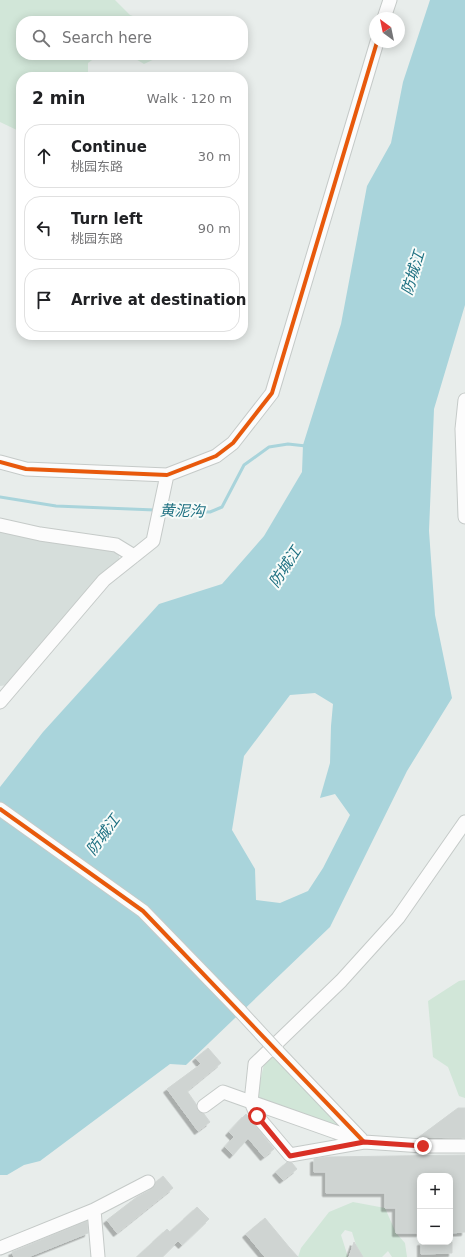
<!DOCTYPE html>
<meta charset="utf-8">
<style>
:root{--surface:#fff;--page:#f6f6f6;--text:#202124;--muted:#757577;--line:#e0e0e0}
body{margin:0;font-family:"DejaVu Sans","Noto Sans SC",sans-serif;background:var(--page);color:var(--text)}
.controls{position:absolute;right:12px;bottom:12px;display:grid;overflow:hidden;border-radius:8px;box-shadow:0 2px 10px #0003}
.controls button{width:36px;height:36px;display:grid;place-items:center;padding:0;border:0;border-bottom:1px solid var(--line);background:var(--surface);color:var(--text);font:20px sans-serif}
.compass{position:absolute;left:369px;top:12px;width:36px;height:36px;border-radius:50%;background:var(--surface);box-shadow:0 2px 10px #0003;rotate:327deg}
.stop{position:absolute;width:12px;height:12px;margin:-9px;border:3px solid #d93025;border-radius:50%;background:#fff}
.stop.end{background:#d93025;border-color:#fff;box-shadow:0 1px 4px #0008}
.list{margin:0;padding:0;list-style:none}
h2{display:flex;justify-content:space-between;align-items:center;height:52px;margin:0;padding:0 16px;font-size:17px}
h2 small{font-size:13px;font-weight:400;color:var(--muted)}
.list li{display:grid;grid-template-columns:26px 1fr auto;gap:12px;align-items:center;box-sizing:border-box;height:64px;margin:0 8px 8px;padding:0 8px;border:1px solid var(--line);border-radius:16px}
.list b{display:block;font-size:15px;white-space:nowrap}
.list p{margin:0;font-size:13px;white-space:nowrap;color:var(--muted)}
.list em{font-size:13px;font-style:normal;color:var(--muted)}
.icon{flex:none;width:22px;height:22px;fill:none;stroke:currentColor;stroke-width:2;stroke-linecap:round;stroke-linejoin:round}
.map{position:relative;flex:none;width:465px;height:1257px;overflow:hidden}
.search{position:absolute;background:var(--surface);box-shadow:0 2px 10px #0003;left:16px;top:16px;width:232px;height:44px;display:flex;align-items:center;gap:10px;box-sizing:border-box;padding:0 14px;border-radius:16px;color:var(--muted);font-size:15px}
.panel{position:absolute;background:var(--surface);box-shadow:0 2px 10px #0003;left:16px;top:72px;width:232px;height:268px;border-radius:16px}
.map>svg:first-child{display:block}
</style>
<div class="map">
<svg width="465" height="1257" viewBox="0 0 465 1257">
<defs>
<filter id="shadow"><feDropShadow dx="-3.5" dy="3.5" stdDeviation="0" flood-color="#0004"/></filter>
</defs>
<rect width="100%" height="100%" fill="#e8edeb"/>
<path fill="#d6dedb" d="M0 531 118 551 120 562 8 685 0 686Z"/>
<path fill="#d1e6d8" d="M0 0H115L130 15 147 21H21V55H99L88 63V77H21V132L0 122Z
M129 55H163L144 64Z
M465 980V1098L459 1096 448 1067 433 1057 428 1001 459 981Z
M273 1055 338 1122V1126H334L256 1100 264 1064Z
M353 1202 385 1208 396 1233 405 1243 407 1257H392L388 1251 382 1257H363L356 1245 352 1232 345 1230 341 1235 348 1257H298L301 1248 329 1212Z"/>
<path fill="#a9d4db" fill-rule="evenodd" d="M430 0H465V305L434 409 429 531 435 615 452 698 407 771 330 927 186 1065 170 1064 40 1161 24 1165 7 1175H0V787L43 732 159 604 222 584 264 536 302 472 303 445 341 324 367 186 391 143 403 82ZM315 693 333 704 331 726 330 763 320 798 335 794 350 815 323 868 308 891 280 903 256 900 255 869 232 830 244 756 290 695Z"/>
<g fill="none" stroke-linecap="round" stroke-linejoin="round">
<path stroke="#a9d4db" stroke-width="3" d="M0 497 56 506 155 510
M163 511 210 512 222 507 244 465 269 447 288 444 306 446"/>
</g>
<path fill="#cfd4d2" stroke="#d1d6d4" filter="url(#shadow)" d="M208 1048 221 1063 187 1091 196 1104 198 1111 204 1114 210 1122 198 1131 167 1089 201 1064 196 1058Z
M458 1108H465V1138L419 1137Z
M246 1114 274 1149 264 1157 248 1138 233 1155 225 1147 234 1137 229 1132Z
M465 1155V1232L450 1233V1176H420V1233H396V1208H385V1193H326V1172H314V1159L326 1157Z
M287 1162 292 1163 297 1169 283 1180 276 1172Z
M163 1176 173 1188 117 1233 107 1220 137 1197 152 1189 156 1182Z
M197 1207 209 1219 182 1245 178 1241 162 1257H137L167 1229 170 1232Z
M265 1218 289 1247 298 1257H265L246 1234Z
M87 1221 88 1233 28 1257H14L12 1252Z
M354 1242 363 1257H349Z
M421 1242H452V1253L421 1254Z"/>
<g fill="none" stroke-linecap="round" stroke-linejoin="round">
<g stroke="#c5cac8" stroke-width="15">
<path id="minor" d="M384 18 390 0
M465 400 462 429 465 517
M0 462 26 469 167 475 216 456 233 443 272 393 377 42
M0 525 40 534 116 545 134 556
M0 702 104 580 153 541 167 475
M0 809 143 911 240 1011
M277 1051 361 1139
M204 1106 223 1092 251 1102 257 1116 290 1155 364 1142 423 1146H465
M364 1142 251 1102 255 1064 341 981 398 918 465 822
M94 1210 98 1257
M0 1248 94 1210 148 1182"/>
</g>
<use href="#minor" stroke="#fcfcfc" stroke-width="13"/>
<g stroke="#c5cac8" stroke-width="15" stroke-linecap="butt">
<path id="minor-bridge" d="M240 1011 277 1051"/>
</g>
<use href="#minor-bridge" stroke="#fcfcfc" stroke-width="13"/>
<g stroke="#f7fbf9" stroke-width="6">
<path id="cycleway" d="M0 462 26 469 167 475 216 456 233 443 272 393 377 42
M0 809 143 911 364 1142"/>
</g>
<use href="#cycleway" stroke="#e8590c" stroke-width="4"/>
</g>
<g fill="none" stroke-linecap="round" stroke-linejoin="round">
<path stroke="#d93025" stroke-width="5" d="M257 1116 290 1156 364 1142 423 1146"/>
</g>
<g text-anchor="middle" stroke-width="4" stroke-linejoin="round" paint-order="stroke">
<g font-size="15" font-style="italic" fill="#1c6f80" stroke="#f7fbf9">
<text transform="translate(413 273) rotate(-73)" y="5">防城江</text>
<text transform="translate(182 511) rotate(1)" y="5">黄泥沟</text>
<text transform="translate(285 567) rotate(-57)" y="5">防城江</text>
<text transform="translate(103 835) rotate(-54)" y="5">防城江</text>
</g>
</g>
</svg>
<div class="controls">
<button>+</button>
<button>−</button>
</div>
<svg class="compass" viewBox="-18 -18 36 36"><path d="M0-13l5 13h-10z" fill="#e53935"/><path d="M0 13l5-13h-10z" fill="#757577"/></svg>
<div class="stop" style="left:257px;top:1116px"></div>
<div class="stop end" style="left:423px;top:1146px"></div>
<div class="search"><svg class="icon" aria-label="search" viewBox="0 0 24 24"><circle cx="10" cy="10" r="6"/><path d="M15 15l6 6"/></svg>Search here</div>
<section class="panel">
<h2>2 min<small>Walk · 120 m</small></h2>
<ul class="list">
<li><svg class="icon" aria-label="ahead" viewBox="0 0 24 24"><path d="M12 20V5M6 11l6-6 6 6"/></svg><div><b>Continue</b><p>桃园东路</p></div><em>30 m</em></li>
<li><svg class="icon" aria-label="left" viewBox="0 0 24 24"><path d="M17 20v-9H6M10 6l-5 5 5 5"/></svg><div><b>Turn left</b><p>桃园东路</p></div><em>90 m</em></li>
<li><svg class="icon" aria-label="arrive" viewBox="0 0 24 24"><path d="M6 21V4h12l-3 4 3 4H6"/></svg><div><b>Arrive at destination</b></div></li>
</ul>
</section>
</div>
